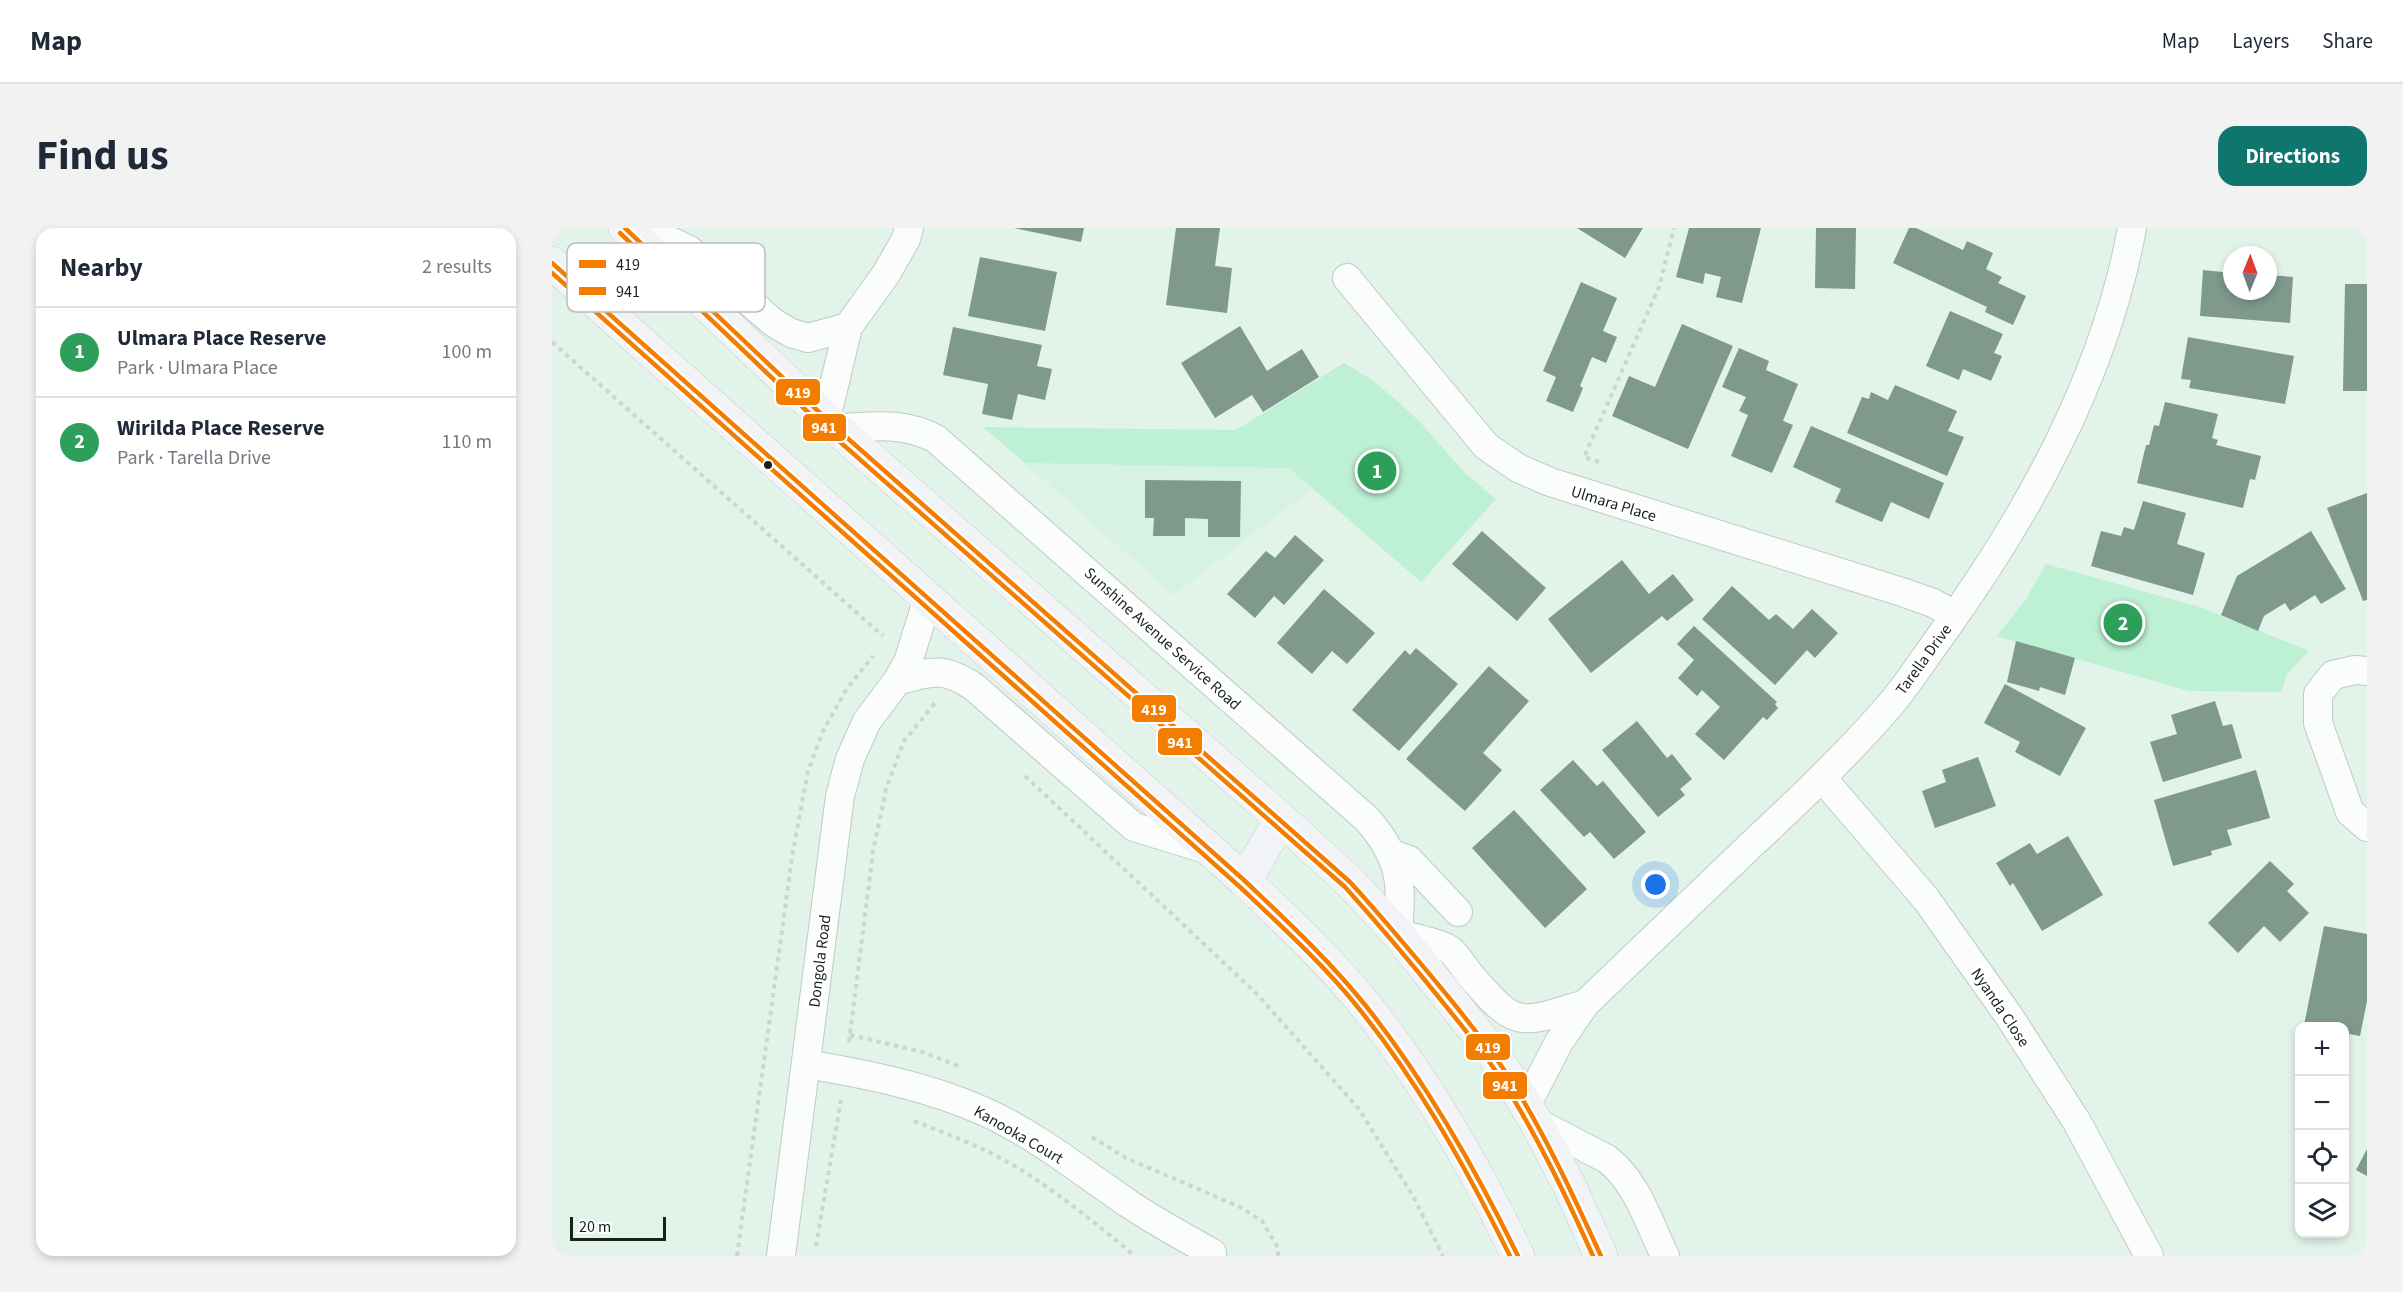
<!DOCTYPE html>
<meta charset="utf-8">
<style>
:root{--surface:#fff;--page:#f2f2f3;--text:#1f2937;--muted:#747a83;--line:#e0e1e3;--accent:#0f766e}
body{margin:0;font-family:"Source Sans 3",sans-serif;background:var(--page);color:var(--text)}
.controls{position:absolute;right:18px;bottom:18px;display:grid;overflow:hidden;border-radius:12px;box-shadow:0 3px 9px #0003}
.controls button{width:54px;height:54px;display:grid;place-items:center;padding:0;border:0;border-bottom:2px solid var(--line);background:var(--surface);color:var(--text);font:30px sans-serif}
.compass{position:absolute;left:1671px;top:18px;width:54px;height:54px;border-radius:50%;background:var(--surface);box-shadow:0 3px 9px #0003;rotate:1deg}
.scale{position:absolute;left:18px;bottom:15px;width:96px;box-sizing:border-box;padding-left:6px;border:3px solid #18221c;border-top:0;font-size:16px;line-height:21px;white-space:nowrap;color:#18221c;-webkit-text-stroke:4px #fff;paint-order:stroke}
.you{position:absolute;left:1104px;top:657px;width:21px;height:21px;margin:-15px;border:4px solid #fff;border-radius:50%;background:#1a73e8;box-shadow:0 0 0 9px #1a73e833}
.badge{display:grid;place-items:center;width:39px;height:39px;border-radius:50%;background:var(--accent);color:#fff;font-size:20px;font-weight:700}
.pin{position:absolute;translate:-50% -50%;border:3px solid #fff;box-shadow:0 2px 6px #0006}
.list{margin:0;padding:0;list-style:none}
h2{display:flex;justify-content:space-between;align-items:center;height:78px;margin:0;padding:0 24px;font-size:26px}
h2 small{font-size:20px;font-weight:400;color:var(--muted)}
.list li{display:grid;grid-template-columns:39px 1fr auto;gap:18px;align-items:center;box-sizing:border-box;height:90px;padding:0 24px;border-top:2px solid var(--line)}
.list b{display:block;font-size:22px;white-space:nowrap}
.list p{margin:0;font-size:20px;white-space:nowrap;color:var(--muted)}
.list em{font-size:20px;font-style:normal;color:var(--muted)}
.icon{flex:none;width:33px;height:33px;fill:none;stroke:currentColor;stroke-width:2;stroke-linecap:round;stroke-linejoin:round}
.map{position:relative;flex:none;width:1815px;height:1028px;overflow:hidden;border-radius:18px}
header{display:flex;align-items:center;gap:36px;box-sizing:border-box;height:84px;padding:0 30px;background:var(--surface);border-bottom:2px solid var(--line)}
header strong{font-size:28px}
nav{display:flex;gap:33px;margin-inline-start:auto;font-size:21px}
.intro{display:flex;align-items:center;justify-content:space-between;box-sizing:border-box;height:144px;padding:0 36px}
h1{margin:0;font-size:42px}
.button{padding:15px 27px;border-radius:18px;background:var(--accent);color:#fff;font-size:21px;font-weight:700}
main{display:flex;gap:36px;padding:0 36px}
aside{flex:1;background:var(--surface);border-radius:18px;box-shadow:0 3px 9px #0003}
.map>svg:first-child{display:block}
</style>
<header>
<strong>Map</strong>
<nav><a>Map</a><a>Layers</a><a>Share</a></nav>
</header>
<div class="intro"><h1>Find us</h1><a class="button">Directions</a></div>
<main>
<aside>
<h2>Nearby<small>2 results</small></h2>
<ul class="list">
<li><span class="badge" style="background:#2e9e5b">1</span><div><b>Ulmara Place Reserve</b><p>Park · Ulmara Place</p></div><em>100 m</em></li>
<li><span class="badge" style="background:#2e9e5b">2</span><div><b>Wirilda Place Reserve</b><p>Park · Tarella Drive</p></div><em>110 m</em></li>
</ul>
</aside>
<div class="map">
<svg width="1815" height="1028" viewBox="0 0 1815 1028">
<rect width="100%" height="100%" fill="#e2f3e9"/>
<path fill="#d6f2e2" d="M473 235 737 240 761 260 621 367Z"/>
<path fill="#bef0d4" d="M792 135 820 152 842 170 868 194 913 245 944 271 869 354 737 240 473 235 431 199 684 202Z
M1494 336 1648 379 1757 423 1735 446 1729 464 1637 463 1445 408 1474 371Z"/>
<path fill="#7f998d" d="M462 0H532L529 14Z
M624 0H668L663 38 680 40 675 85 614 77Z
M1025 0H1091L1073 30Z
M1137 0H1209L1190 75 1164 69 1169 49 1153 45 1151 56 1124 49Z
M1264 0H1304L1303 61 1263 60Z
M1357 0H1364L1411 22 1415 13 1441 25 1434 41 1450 49 1446 55 1474 68 1461 97 1433 84 1435 79 1341 35Z
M428 29 505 44 493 103 416 88Z
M1651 42 1680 45V63H1716V47L1741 49 1738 95 1648 88Z
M1029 54 1065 70 1051 103 1065 109 1054 135 1040 129 1028 158 1031 160 1021 184 994 173 1004 149 991 143Z
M1793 56H1815V163H1791Z
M1398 83 1451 106 1442 125 1450 128 1439 153 1411 141 1407 152 1374 138Z
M1130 96 1181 118 1136 221 1060 188 1077 148 1103 159Z
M688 98 715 143 750 121 767 149 711 184 700 167 663 190 629 135Z
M401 99 490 117 485 138 500 141 493 172 466 166 460 192 430 186 436 156 391 147Z
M1636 109 1742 128 1733 176 1637 160 1639 152 1629 151Z
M1187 120 1217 133 1214 142 1246 156 1231 193 1241 197 1220 245 1179 228 1196 187 1187 183 1194 169 1170 159Z
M1343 157 1405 183 1396 203 1412 209 1395 248 1295 205 1310 169 1317 171 1319 164 1336 172Z
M1613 174 1666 186 1660 210 1666 212 1664 217 1709 228 1703 252 1698 251 1691 280 1585 255 1594 217H1597L1602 197 1607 198Z
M1259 198 1392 255 1377 291 1339 274 1330 294 1283 274 1289 261 1241 239Z
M593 252 689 253 688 309H656V291L633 290V308H601L602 290H593Z
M1815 265V372L1811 373 1775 280Z
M1591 273 1634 285 1625 316 1653 325 1641 367 1539 338 1549 303 1569 308 1572 299 1582 302Z
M930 303 994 360 965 393 900 336Z
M1759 303 1794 361 1769 376 1763 367 1738 383 1733 375 1712 388 1706 403 1669 387 1685 348Z
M743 307 772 332 732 377 722 368 703 390 675 366 714 323 723 330Z
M1070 332 1097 366 1121 346 1142 372 1115 393 1110 388 1039 445 996 391Z
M1180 358 1217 392 1224 386 1241 401 1260 381 1286 405 1263 430 1255 422 1223 457 1150 391Z
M772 361 823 405 795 436 780 423 760 446 725 415Z
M1142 398 1225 474 1223 476 1226 480 1215 492 1211 489 1172 532 1143 506 1168 479 1150 462 1145 468 1126 450 1142 432 1125 416Z
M1464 413 1523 430 1513 467 1488 459 1487 463 1455 454Z
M864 420 906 456 847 523 800 482 853 422 858 427Z
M937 438 977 473 931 525 950 542 913 583 854 531Z
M1453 456 1534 500 1508 548 1463 524 1468 514 1432 495Z
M1663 473 1671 498 1680 496 1690 530 1611 554 1598 514 1625 506 1619 487Z
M1085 493 1115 530 1120 526 1140 551 1128 561 1133 567 1106 589 1050 522Z
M1426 529 1444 578 1383 600 1370 563 1394 554 1390 542Z
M1021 532 1045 558 1051 553 1094 604 1062 631 1038 604 1032 609 988 562Z
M1704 542 1718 590 1675 602 1680 617 1659 623 1660 627 1621 638 1602 572Z
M962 582 1035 661 993 700 920 620Z
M1516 608 1551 667 1490 703 1461 655 1458 658 1444 635 1478 615 1485 626Z
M1718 633 1742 656 1735 663 1757 685 1728 714 1712 698 1686 725 1656 695Z
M1772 698 1815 706V773L1808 808 1792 805V798L1752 797Z
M1815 921V948L1804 942Z"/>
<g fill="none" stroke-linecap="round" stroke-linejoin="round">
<g stroke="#becbc4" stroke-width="30">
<path id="minor" d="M91 0 137 22 222 95 239 105 256 110 296 99
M795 50 934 218 966 240 998 254 1350 364 1381 375 1403 387
M274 191 296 99 334 46 354 11 357 0
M284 200C322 199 350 193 384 211L816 592C850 632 850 655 846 706 862 710 881 713 895 720 904 725 912 740 919 748 965 802 968 796 1033 776
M1815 443 1803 442 1781 447 1766 466V495L1798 584 1815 599
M345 453C380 443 391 438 422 459L582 599 657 622
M1270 550 1374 671 1457 788 1525 894 1597 1028
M840 626 857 632 906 684
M254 836C313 846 375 858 431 883 483 906 530 944 577 976 604 994 632 1009 660 1025
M974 878 1007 814 1033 776C1088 724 1143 671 1198 618 1246 573 1295 527 1338 477 1357 455 1373 429 1390 406 1477 285 1553 148 1580 0
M984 894 1055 931C1085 954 1097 995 1113 1028
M229 1028 288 568 298 531 315 493 345 453 356 434 376 370"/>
</g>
<g stroke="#c6cfca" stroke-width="34">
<path id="primary" d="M73 0 284 200 729 591 798 654 846 706 933 815 956 848 984 894 1017 957 1049 1028
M0 35 693 653C735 693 778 733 814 778 875 855 924 940 966 1028
M693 653 729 591"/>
</g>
<path stroke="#ced4d0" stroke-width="4" stroke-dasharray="4.5 4.5" stroke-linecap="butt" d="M0 114 331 408
M1047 234 1032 229 1107 59 1122 0
M473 548 704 765 807 881 861 968 891 1028
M298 807 371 824 406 838
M297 814 321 624 334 561 352 513 383 475
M362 893C393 905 423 916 452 932 499 958 542 994 583 1028
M540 909 574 930 688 979 710 993 726 1020V1028
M264 1018 289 872
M185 1028 241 623 256 543 271 503 294 462 321 428"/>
<use href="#minor" stroke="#fbfdfc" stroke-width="28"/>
<use href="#primary" stroke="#f1f3f7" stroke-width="33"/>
<g stroke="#fff" stroke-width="9">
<path id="bus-1" d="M73 0 284 200 798 654C833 692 866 732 899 772 919 797 939 822 957 849 993 906 1021 967 1049 1028
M0 35 693 653C735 693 778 733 814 778 875 855 923 940 966 1028"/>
</g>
<g stroke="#fff" stroke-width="9">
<path id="bus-2" d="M68 5 279 206 793 659C828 698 861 737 893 777 913 802 934 827 951 854 986 909 1014 968 1041 1028
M0 45 688 659C724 693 761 727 794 765 861 844 912 936 958 1028"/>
</g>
<use href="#bus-1" stroke="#f37d01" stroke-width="4.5"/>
<use href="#bus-2" stroke="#f37d01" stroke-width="4.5"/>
</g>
<circle fill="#18221c" stroke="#fff" stroke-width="2" cx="216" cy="237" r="5"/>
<g text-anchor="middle" stroke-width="6" stroke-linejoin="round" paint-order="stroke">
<g font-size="16" fill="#18221c" stroke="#fff">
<text transform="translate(1062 275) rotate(17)" y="6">Ulmara Place</text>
<text transform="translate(611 410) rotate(42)" y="6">Sunshine Avenue Service Road</text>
<text transform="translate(1371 431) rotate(-54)" y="6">Tarella Drive</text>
<text transform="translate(267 733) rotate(-83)" y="6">Dongola Road</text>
<text transform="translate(1449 779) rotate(56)" y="6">Nyanda Close</text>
<text transform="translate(467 906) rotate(30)" y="6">Kanooka Court</text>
</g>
</g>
<rect x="15" y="15" width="198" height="69" rx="9" fill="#fff" stroke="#babdbb" stroke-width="1.5"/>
<rect x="27" y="32" width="27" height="8" fill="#f37d01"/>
<rect x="27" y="59" width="27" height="8" fill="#f37d01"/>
<g font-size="16" fill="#18221c">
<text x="64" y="42">419</text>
<text x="64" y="69">941</text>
</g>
<g stroke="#fff" stroke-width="2">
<rect x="223" y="150" width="46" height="28" rx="6" fill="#f37d01"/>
<rect x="250" y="185" width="45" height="29" rx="6" fill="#f37d01"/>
<rect x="579" y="466" width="46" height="29" rx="6" fill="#f37d01"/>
<rect x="605" y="499" width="46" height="29" rx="6" fill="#f37d01"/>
<rect x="913" y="805" width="46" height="28" rx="6" fill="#f37d01"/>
<rect x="930" y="843" width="46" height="29" rx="6" fill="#f37d01"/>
</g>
<g font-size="16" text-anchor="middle" font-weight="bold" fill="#fff">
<text x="246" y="170">419</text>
<text x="272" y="205">941</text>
<text x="602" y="487">419</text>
<text x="628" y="520">941</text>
<text x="936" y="825">419</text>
<text x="953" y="863">941</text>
</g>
</svg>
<div class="controls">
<button>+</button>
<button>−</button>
<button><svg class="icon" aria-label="locate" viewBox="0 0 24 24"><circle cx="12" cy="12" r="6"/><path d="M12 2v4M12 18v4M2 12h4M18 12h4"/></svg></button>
<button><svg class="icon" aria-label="layers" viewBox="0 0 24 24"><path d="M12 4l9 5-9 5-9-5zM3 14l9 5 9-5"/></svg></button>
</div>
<svg class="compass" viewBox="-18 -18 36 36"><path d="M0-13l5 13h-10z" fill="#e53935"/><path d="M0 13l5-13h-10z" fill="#747a83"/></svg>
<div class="scale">20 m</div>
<div class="you"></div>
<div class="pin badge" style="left:825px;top:243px;background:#2e9e5b">1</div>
<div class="pin badge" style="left:1571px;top:395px;background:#2e9e5b">2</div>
</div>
</main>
